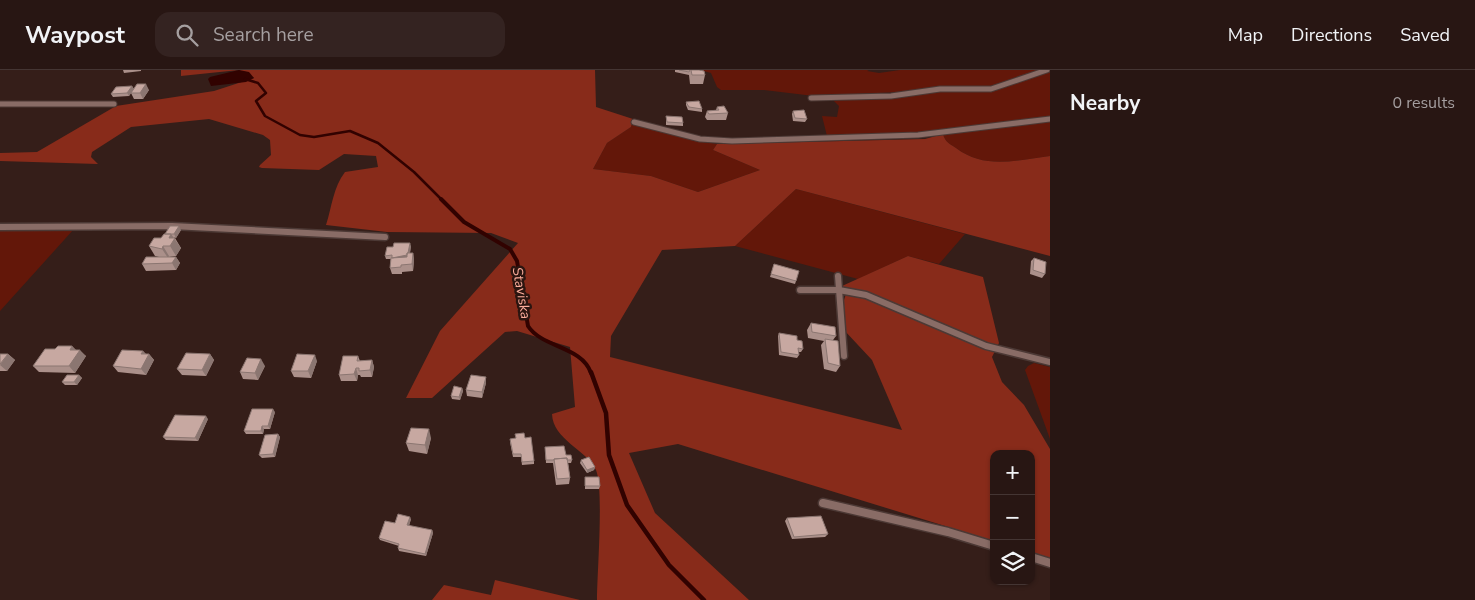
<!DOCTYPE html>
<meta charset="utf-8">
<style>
:root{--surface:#281613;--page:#342321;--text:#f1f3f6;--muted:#a59fa0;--line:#443533}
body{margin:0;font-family:"Nunito Sans",sans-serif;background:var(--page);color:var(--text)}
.controls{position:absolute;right:15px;bottom:15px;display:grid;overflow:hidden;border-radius:10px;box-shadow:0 1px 4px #0004}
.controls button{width:45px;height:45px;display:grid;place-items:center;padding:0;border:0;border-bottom:1px solid var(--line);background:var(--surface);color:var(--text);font:25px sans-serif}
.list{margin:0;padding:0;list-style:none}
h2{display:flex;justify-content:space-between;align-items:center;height:65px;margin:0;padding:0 20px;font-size:21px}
h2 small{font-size:16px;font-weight:400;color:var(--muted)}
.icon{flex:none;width:28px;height:28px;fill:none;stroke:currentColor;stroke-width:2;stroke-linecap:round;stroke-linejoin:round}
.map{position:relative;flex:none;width:1050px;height:530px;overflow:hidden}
header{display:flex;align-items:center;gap:30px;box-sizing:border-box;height:70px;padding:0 25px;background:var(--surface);border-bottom:1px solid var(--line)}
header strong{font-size:24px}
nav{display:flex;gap:28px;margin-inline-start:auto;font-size:18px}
.search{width:350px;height:45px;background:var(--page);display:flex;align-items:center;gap:12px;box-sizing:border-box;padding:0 18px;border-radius:15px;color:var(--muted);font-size:19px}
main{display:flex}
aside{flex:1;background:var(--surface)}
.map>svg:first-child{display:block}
</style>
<header>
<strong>Waypost</strong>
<div class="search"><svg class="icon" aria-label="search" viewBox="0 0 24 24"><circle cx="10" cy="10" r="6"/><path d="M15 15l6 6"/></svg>Search here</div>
<nav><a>Map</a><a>Directions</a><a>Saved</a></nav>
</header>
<main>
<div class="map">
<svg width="1050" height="530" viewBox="0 0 1050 530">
<rect width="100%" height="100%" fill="#351e19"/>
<path fill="#631709" d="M700 0H869L867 1 879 3 900 0H1042L984 18 814 26 764 20H721L717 17 711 3Z
M1050 2V46L915 63 827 66 822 46 837 47 839 36 832 29 945 20 987 21Z
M1050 50V86C1016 90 985 100 956 78 950 74 945 72 943 64Z
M632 53 692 70 717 74 713 80 760 100 698 122 651 106 593 99 607 73 631 57Z
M796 119 965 164 939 194 908 186 858 209 735 176Z
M0 159H74L0 241Z
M1034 293 1050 297V369L1025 300 1028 296Z"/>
<path fill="#882b1a" d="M181 0H595L596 37 633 49 631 57 607 73 593 99 651 106 698 122 760 100 713 80 717 74 925 69 943 64C945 72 950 74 956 78 985 100 1016 90 1050 86V186L796 119 735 176 662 180 611 266 610 287 902 360 872 290 844 260 843 233 846 224 842 216 908 186 983 207 999 273 992 287 1002 312 1024 335 1050 379V488L1031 483V384H994V471L678 374 629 383 655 443 749 530H597C597 504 604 419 596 400 586 379 553 370 552 344L575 337 570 277 517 261 505 262 432 328H406L440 261 518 173 491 163 387 162 326 155C332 136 333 118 345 102L378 97 376 86 344 84 319 100 262 98 259 97 260 95 271 85 270 70 263 65 209 49 131 57 92 82 91 87 98 94 0 91V83L37 82 116 36 214 21 254 8 239 0 181 6Z
M495 510 580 530H432L444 515 491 525Z"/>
<path fill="#310200" d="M239 0 249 2 254 8 246 12 211 16 208 9 210 7Z"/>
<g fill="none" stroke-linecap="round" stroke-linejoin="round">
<path stroke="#310200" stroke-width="2.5" d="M245 9 258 13 266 23 256 31 265 46 300 65 314 67 350 61 378 73 414 102 443 131"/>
<path stroke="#310200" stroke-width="4" d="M441 129 464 152 510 179 517 191 528 256C542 278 582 276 591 303"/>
<path stroke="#310200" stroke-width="4.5" d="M591 302 606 343 609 385 627 435 669 495 704 530"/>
<g stroke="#4c3935" stroke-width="7">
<path id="service-far2" d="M811 28 891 26 940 19H991L1047 0
M0 34H114
M634 52 700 69 732 71 918 65 1050 49"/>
</g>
<g stroke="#4c3935" stroke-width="9">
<path id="service-far1" d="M0 157 172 156 385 167
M838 206 844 286
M800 220H839L866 225 986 276 1050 292"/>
</g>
<g stroke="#4c3935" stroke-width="11">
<path id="service" d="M823 433 948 462 994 476
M1031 487 1050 493"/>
</g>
<use href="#service-far2" stroke="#896c66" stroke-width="5"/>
<use href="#service-far1" stroke="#896c66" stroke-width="6"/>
<use href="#service" stroke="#896c66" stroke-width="8"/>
</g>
<path fill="#ab908a" d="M123 0H141V1L124 3Z
M675 0H699L705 5 703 14H690L689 5 675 2Z
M132 16 134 19 149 20 143 29H134L131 23 129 26 113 27 111 24Z
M686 32 702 39V42L688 40 686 35Z
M717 37 728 43 726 50H707L705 47 707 41 716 40Z
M793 41 807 49 805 52 793 51 792 44Z
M666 46 683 53V56L666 55Z
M181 160 176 168 174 167 175 168 181 178 176 186 169 187H176L180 193 176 200 146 201 142 194 159 187 155 186 149 176 161 168Z
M411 176 410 183H413L414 190 413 201 402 202V204H392L390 198 391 189H386L385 186Z
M1034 188 1045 204 1042 208 1030 204 1031 191Z
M774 194 796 211 795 214 770 207Z
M811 253 836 266 833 270 840 296 836 302 824 299 821 275 824 271 808 268 807 260Z
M779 263 797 270 803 279 801 282H798L799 285 797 288 779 285 778 266Z
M72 276 76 280 86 286 75 303 39 302 33 296 55 279Z
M143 281 146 284H149L154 290 146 305 118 302 113 296Z
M0 284H8L15 290 7 301H0Z
M210 284 214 290 206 306 182 305 177 299Z
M358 286 360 291 372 290 374 297 372 307H361L360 305H358L357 311H341L339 305Z
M317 291 311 308 294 307 291 301Z
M265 296 258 310 243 309 240 302Z
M79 305 82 308 77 315H65L62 312Z
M486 307V313L482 328 467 326 466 320Z
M462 318 463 321 460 330 452 329 451 326Z
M275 342 270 359H264L263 364H246L244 361Z
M208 349 198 371 166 370 163 367Z
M278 364 280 367 275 387 262 388 259 385Z
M431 368 427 384 409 381 406 373Z
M525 368 534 391V394L522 395 521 387H513L510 372Z
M545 377 566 385 572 390 571 393H568L570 408 569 414 556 415 553 393H546Z
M581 390 595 397 594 400 587 403 580 393Z
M585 407 600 416 599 419H585Z
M787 448 828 464 825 467 792 469 785 451Z
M411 449 409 456 432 460 433 463 426 486 399 481 398 478 399 476 380 470 379 468 395 453Z"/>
<path fill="#8b7671" d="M146 14 149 20 143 29 140 23Z
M132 16 134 19 129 26 127 23Z
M179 156 181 160 176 168 174 164Z
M171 164 181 178 176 186 170 176 169 168Z
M410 173 411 176 409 188 392 191Z
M163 176 169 186 168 188 162 179Z
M413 183 414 190 413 201 412 194Z
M176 187 180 193 176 200 172 193Z
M72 276 78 283 80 280 86 286 75 303 69 296 70 280Z
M143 281 148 287 149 284 154 290 146 305 141 299V284Z
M8 284 15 290 7 301 0 295Z
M210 284 214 290 206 306 202 300Z
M315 285 317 291 311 308 308 301Z
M261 289 265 296 258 310 255 303Z
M372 290 374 297 372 307 370 300Z
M356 298 358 305 357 311 354 304Z
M79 305 82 308 77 315 74 312Z
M486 307V313L482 328V322Z
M462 318 463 321 460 330 459 327Z
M273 339 275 342 270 359 268 356Z
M206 346 208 349 198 371 195 368Z
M262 356 264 359 263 364 261 361Z
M429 359 431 368 427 384 425 375Z
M278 364 280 367 275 387 273 384Z
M595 397 594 400 587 403V400Z
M410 447 411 449 408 458 407 455Z
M432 460 433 463 426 486 425 484Z"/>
<path fill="#c7a8a1" stroke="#8b7671" d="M679 0H690L689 2Z
M691 0H699L704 1 705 5H692Z
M137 14H146L140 23H131Z
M132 16 127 23 111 24 116 17Z
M699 31 702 39 689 37 686 32Z
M724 36 728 43 709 44 707 41 719 40 717 37Z
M804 40 807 49 795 48 793 41Z
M666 46 682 47 683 53 667 52Z
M170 156H179L174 164H165Z
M164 164H171L169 168H175L170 176H163L162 179 149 176 154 168H161Z
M394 173H410L408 183H407V185L392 188V185L385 186 387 177H393Z
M407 183H413L412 194 401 195V197L390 198 391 188 407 187Z
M146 187H176L172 193 142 194Z
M1034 188 1046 192 1045 204 1033 200Z
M774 194 799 201 796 211 771 204Z
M811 253 835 257 836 266 812 262Z
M779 263 797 266V270L802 271 803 279 798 278 799 285 781 282Z
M825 269 838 271 840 296 828 293Z
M58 276H72L70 280H80L69 296H33L45 279H55Z
M122 280 143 281 141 284H149L141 299 113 296Z
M186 283 210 284 202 300 177 299Z
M0 284H8L0 294Z
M297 284 315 285 308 301H291Z
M343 286H358L357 291 372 290 370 300 359 301V298H356L354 304 339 305Z
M247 288 261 289 255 303 240 302Z
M67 305H79L74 312H62Z
M471 305 486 307 482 322 466 320Z
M454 316 462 318 459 327 451 326Z
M252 339H273L268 356H262L261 361H244Z
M175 345 206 346 195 368 163 367Z
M411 358 429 359 425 375 406 373Z
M524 363 525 368 531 367 534 391 522 392 521 384H513L510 369 516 368 515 364Z
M278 364 273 384 259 385 265 365Z
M564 376 566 385H571L572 390H567V388L554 389V390H546L545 377Z
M589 387 595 397 587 400 581 390Z
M567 388 570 408 557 409 554 389Z
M585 407H599L600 416H585Z
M398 444 410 447 407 455 432 460 425 484 398 478 399 474 379 468 385 451 395 453Z
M821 446 828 464 794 467 787 448Z"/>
<g text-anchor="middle" stroke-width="5" stroke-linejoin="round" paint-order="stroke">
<g font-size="14" font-style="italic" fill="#fcad9c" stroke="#2b1510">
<text transform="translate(522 223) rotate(80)" y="5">Staviska</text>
</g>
</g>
</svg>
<div class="controls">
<button>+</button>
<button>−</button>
<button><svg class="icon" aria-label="layers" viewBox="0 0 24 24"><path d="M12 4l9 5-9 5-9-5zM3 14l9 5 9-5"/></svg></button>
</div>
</div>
<aside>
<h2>Nearby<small>0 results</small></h2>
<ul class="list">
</ul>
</aside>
</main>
